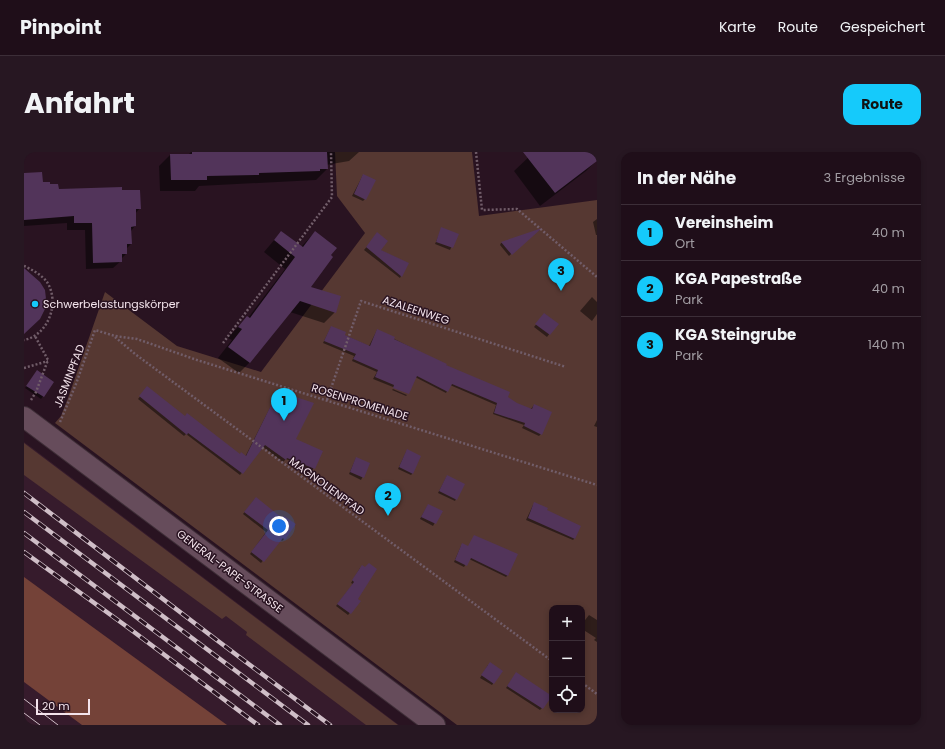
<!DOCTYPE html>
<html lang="de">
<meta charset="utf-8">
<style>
:root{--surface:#1f0e19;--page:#271722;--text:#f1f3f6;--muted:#a19ca2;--line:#3c2e38;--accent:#15cafb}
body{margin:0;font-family:Poppins,sans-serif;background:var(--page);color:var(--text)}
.controls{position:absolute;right:12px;bottom:12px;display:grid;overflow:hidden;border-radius:8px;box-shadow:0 2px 6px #0003}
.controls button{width:36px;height:36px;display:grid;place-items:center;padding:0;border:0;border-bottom:1px solid var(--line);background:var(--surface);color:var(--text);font:20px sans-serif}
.scale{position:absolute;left:12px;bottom:10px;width:54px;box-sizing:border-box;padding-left:4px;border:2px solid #f4e4ec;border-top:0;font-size:11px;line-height:14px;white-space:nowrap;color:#f4e4ec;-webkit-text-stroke:3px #291321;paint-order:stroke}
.you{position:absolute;left:255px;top:374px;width:14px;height:14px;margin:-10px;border:3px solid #fff;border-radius:50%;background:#1a73e8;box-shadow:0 0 0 6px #1a73e833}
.badge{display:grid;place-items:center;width:26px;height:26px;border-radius:50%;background:var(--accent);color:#111;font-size:13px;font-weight:700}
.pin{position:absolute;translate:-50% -33px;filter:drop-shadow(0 1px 2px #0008)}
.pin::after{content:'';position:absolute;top:21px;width:14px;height:12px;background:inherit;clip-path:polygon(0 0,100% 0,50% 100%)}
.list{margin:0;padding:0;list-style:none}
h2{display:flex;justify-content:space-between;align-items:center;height:52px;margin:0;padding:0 16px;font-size:17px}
h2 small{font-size:13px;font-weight:400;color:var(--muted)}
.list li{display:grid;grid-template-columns:26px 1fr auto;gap:12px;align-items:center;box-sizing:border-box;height:56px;padding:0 16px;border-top:1px solid var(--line)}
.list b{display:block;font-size:15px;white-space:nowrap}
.list p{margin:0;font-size:13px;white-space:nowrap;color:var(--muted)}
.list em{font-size:13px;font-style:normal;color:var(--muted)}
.icon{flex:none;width:22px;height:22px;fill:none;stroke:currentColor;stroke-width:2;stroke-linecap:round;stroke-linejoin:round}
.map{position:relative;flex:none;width:573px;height:573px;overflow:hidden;border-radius:12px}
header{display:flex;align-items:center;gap:24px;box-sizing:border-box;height:56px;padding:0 20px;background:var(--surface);border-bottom:1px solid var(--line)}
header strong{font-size:19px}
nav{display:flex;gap:22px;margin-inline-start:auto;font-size:14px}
.intro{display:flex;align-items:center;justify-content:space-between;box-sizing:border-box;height:96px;padding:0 24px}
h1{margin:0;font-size:28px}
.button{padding:10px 18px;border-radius:12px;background:var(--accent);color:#111;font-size:14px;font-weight:700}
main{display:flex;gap:24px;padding:0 24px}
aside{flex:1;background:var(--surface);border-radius:12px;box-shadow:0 2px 6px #0003}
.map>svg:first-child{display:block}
</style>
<header>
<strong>Pinpoint</strong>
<nav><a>Karte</a><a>Route</a><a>Gespeichert</a></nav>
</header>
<div class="intro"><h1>Anfahrt</h1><a class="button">Route</a></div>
<main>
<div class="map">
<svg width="573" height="573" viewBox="0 0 573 573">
<rect width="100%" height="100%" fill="#291321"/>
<path fill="#361b2c" d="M0 290 7 295 375 573H0Z"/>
<path fill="#563832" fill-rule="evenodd" d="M311 0H448L455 64 573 48V573H433L31 271 37 264 44 246 81 140 153 194 237 220 341 81 313 44ZM528 456H558V558H528Z
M0 291 374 573H342L222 483 223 480 202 464 198 467 0 323Z"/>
<path fill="#744238" d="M0 425 203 573H58L0 530Z"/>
<path fill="#0007" d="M167 0H335L325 9 302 13 303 17 292 28 175 34 171 39H136L135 14 146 3H164Z
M510 0H571L573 2V8L562 19 516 54 490 19Z
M0 22 34 38 97 39 116 56 111 62V74L107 79V92L102 97V102L97 107V109L89 116 62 117 61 78H43V71L0 74Z
M339 23 341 47 339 49 328 44Z
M573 67V83H572L569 70Z
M418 76 433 83 426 98 411 92Z
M514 78 485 104 476 93 477 91Z
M257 80 277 95 291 80 306 104 285 136 311 160 300 171 266 160 225 211 215 221 194 206 208 188 204 186 223 165 224 166 261 117 240 100Z
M352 84 356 98 383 111 376 126 340 98Z
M568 145 573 150V162L568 169 556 159Z
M519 164 533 172 523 185 510 175Z
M307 175 320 183 345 194 353 178 483 245 492 252 507 257 510 253 517 282 515 284 498 276 500 273 469 262 472 253 426 233 422 241 391 225 384 241 349 227 353 220 328 209 330 204 299 191Z
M11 222 29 230 17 247 1 236Z
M122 237 216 304 221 305 254 240 271 288 297 300 288 319 262 307 259 310 239 295 216 323 162 282 160 284 114 247Z
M369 237 383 243 382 244 368 238Z
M573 268V275L570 274Z
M382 300 389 321 387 323 374 317Z
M332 306 345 312 337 328 325 322Z
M423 324 432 347 431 349 414 341Z
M230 348 260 387 258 389 256 387 237 411 226 402 242 380 219 362Z
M404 353 417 360 409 374 396 367Z
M509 353 522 359 551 386 549 388 502 368Z
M437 394 484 423 482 425 445 407 440 415 430 410Z
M336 416 333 447 336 449 324 463 312 454 329 432 327 431Z
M565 463 573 468V490L570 488 572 486 558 477V472Z
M464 513 478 519 468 533 456 526Z
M491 523 518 556 516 558 482 536Z"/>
<path fill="#52345a" d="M168 0H303L304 17H296V19L235 21V23L183 24V28H147L146 2H168Z
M499 0H573V9L531 41Z
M18 20 19 30H26V32H34L35 37 98 35V38H116L117 57H112V74L107 75 108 92H103V102H98V110L69 111 68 71H50V64L0 68V21Z
M339 22 352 28 342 48 330 42Z
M417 75 435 82 429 96 412 90Z
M518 76 488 103 477 90Z
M257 79 279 95 291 79 313 96 307 103 309 105 287 135 317 144 312 161 276 149 226 211 204 195 218 177 214 175 223 164 226 166 271 105 250 88Z
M353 80 364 89 357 98 385 111 378 125 342 95Z
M0 116 16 130 21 138 22 147 21 157 16 167 0 182Z
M520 161 535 172 526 183 511 172Z
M307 174 322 180 321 183 346 194 353 177 371 185 370 187 423 212 422 213 486 240 484 245 493 251 508 257 510 252 528 260 518 283 500 274 501 271 470 261 473 251 428 232 424 240 393 224 385 242 369 236 370 233 351 225 354 218 329 207 332 202 300 189Z
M13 218 30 230 20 245 2 234Z
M123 234 161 264 163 261 216 302 217 300 222 304 254 239 290 251 272 287 299 299 291 317 263 306 262 308 241 293 219 322 164 281 163 283 115 244Z
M383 297 397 304 389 322 375 315Z
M332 305 346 311 340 326 326 320Z
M423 323 441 332 433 348 415 339Z
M232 345 258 366 260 364 272 372 261 388 259 386 240 410 227 400 244 378 220 360Z
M510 350 524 356 523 358 557 374 551 387 504 366Z
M404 352 419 359 412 372 397 365Z
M450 383 494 402 484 424 447 406 443 414 431 408 438 391 444 394Z
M345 411 353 417 334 447 337 449 327 462 313 452 330 430 328 428 338 413 341 415Z
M466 510 479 519 470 532 457 523Z
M492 520 528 544 519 557 483 534Z"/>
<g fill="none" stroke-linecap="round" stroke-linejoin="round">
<g stroke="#3e2e37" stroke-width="22">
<path id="street" d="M0 265 411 573"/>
</g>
<path stroke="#715d69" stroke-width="2.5" stroke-dasharray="2 2" stroke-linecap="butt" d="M452 0 458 58 493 57 573 125
M0 114C7 117 18 123 23 130 36 150 25 183 0 188
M91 185 111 202 528 509
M199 191 308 45 307 0
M0 216 24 209
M7 248 12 240 24 208 11 184
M303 248 337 149 542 215
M36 270 52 232 71 178 91 184 113 187 173 208 573 333
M558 531 573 542"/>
<use href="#street" stroke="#664c5b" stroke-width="20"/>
<path stroke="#cfbec7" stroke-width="1" d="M0 547 34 573
M0 561 16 573"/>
<g stroke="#cfbec7" stroke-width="4.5">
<path id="rail" d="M0 341 194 489 306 573
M0 360 284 573
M0 381 256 573
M0 400 102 474 234 573"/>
</g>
<use href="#rail" stroke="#291321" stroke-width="3" stroke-dasharray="9" stroke-linecap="butt"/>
</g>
<circle fill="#15cafb" stroke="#291321" stroke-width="1.5" cx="11" cy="152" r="4"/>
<g text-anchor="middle" stroke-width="3" stroke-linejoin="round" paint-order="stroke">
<g font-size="11" fill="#f4e4ec" stroke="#291321" text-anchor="start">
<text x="19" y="156">Schwerbelastungskörper</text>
</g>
<g font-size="11" fill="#f4e4ec" stroke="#291321">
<text transform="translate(392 158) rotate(18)" y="4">AZALEENWEG</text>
<text transform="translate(45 224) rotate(-69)" y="4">JASMINPFAD</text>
<text transform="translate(336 250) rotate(17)" y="4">ROSENPROMENADE</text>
<text transform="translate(303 334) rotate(36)" y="4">MAGNOLIENPFAD</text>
<text transform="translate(206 419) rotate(37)" y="4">GENERAL-PAPE-STRASSE</text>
</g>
</g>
</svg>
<div class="controls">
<button>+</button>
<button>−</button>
<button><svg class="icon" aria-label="locate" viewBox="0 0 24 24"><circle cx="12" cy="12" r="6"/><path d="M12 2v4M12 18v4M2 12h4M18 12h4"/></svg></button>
</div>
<div class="scale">20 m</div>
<div class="you"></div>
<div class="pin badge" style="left:260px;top:269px">1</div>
<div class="pin badge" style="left:364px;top:364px">2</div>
<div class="pin badge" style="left:537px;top:139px">3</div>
</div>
<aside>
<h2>In der Nähe<small>3 Ergebnisse</small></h2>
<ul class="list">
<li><span class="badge">1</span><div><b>Vereinsheim</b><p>Ort</p></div><em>40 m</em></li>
<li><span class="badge">2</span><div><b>KGA Papestraße</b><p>Park</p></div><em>40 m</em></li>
<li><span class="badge">3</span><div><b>KGA Steingrube</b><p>Park</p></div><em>140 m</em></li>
</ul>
</aside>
</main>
